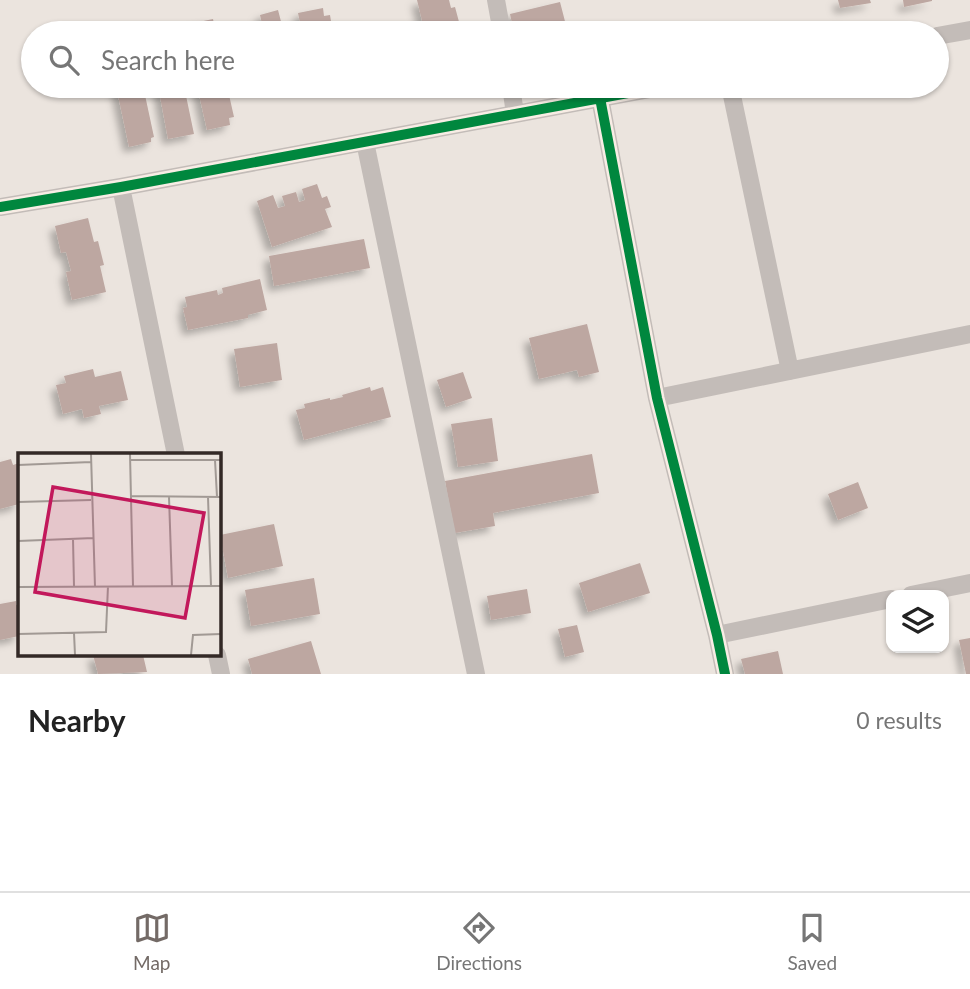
<!DOCTYPE html>
<style>
:root{--surface:#fff;--page:#f2f2f2;--text:#222;--muted:#767676;--line:#e0e0e0;--accent:#736a66}
body{margin:0;font-family:Lato,sans-serif;background:var(--page);color:var(--text)}
.controls{position:absolute;right:21px;bottom:21px;display:grid;overflow:hidden;border-radius:14px;box-shadow:0 2px 5px #0004}
.controls button{width:63px;height:63px;display:grid;place-items:center;padding:0;border:0;border-bottom:2px solid var(--line);background:var(--surface);color:var(--text);font:35px sans-serif}
.list{margin:0;padding:0;list-style:none}
h2{display:flex;justify-content:space-between;align-items:center;height:91px;margin:0;padding:0 28px;font-size:30px}
h2 small{font-size:23px;font-weight:400;color:var(--muted)}
.icon{flex:none;width:38px;height:38px;fill:none;stroke:currentColor;stroke-width:2;stroke-linecap:round;stroke-linejoin:round}
.map{position:relative;flex:none;width:970px;height:674px;overflow:hidden}
.search{position:absolute;background:var(--surface);box-shadow:0 2px 5px #0004;left:21px;right:21px;top:21px;height:77px;display:flex;align-items:center;gap:18px;box-sizing:border-box;padding:0 24px;border-radius:38px;color:var(--muted);font-size:26px}
.sheet{height:217px;background:var(--surface)}
nav{display:flex;justify-content:space-around;align-items:center;box-sizing:border-box;height:98px;border-top:2px solid var(--line);background:var(--surface);font-size:19px;color:var(--muted)}
nav a{display:grid;justify-items:center;gap:4px}
nav .on{color:var(--accent)}
.map>svg:first-child{display:block}
</style>
<div class="map">
<svg width="970" height="674" viewBox="0 0 970 674">
<defs>
<filter id="shadow"><feDropShadow dx="-5.5" dy="5.5" stdDeviation="3.5" flood-color="#0004"/></filter>
</defs>
<rect width="100%" height="100%" fill="#ebe4de"/>
<path fill="#bda7a1" filter="url(#shadow)" d="M417 0H449L451 8 455 7 462 33H425Z
M838 0H870L871 3 840 8Z
M903 0H932V1L904 7Z
M560 2 568 33H514L510 14Z
M323 8 324 16 330 15 333 33H302L298 13Z
M278 10 284 33H264L260 15Z
M213 19 216 33H185L184 25Z
M173 27 174 33H150V32Z
M116 86H139L141 96 145 95 154 137 151 138V142L129 147Z
M158 86H184L194 134 168 139Z
M197 86H227L234 117 229 118 230 125 207 130Z
M317 184 322 198 327 196 331 207 325 209 332 227 272 247 257 201 273 195 278 208 285 206 282 196 296 192 299 202 305 200 302 189Z
M88 218 94 242 98 241 104 265 100 266 106 292 72 300 66 272 71 271 66 252 61 253 55 226Z
M364 239 370 268 274 286 269 256Z
M260 279 267 310 248 315V318L188 330 183 308 187 307 185 297 217 290 218 295 223 293 222 288Z
M587 324 599 372 579 377 577 370 539 379 529 338Z
M277 343 282 380 240 387 234 349Z
M93 369 95 377 121 371 128 400 99 406 101 414 84 418 82 409 63 414 56 385 66 383 64 376Z
M463 372 472 398 446 407 437 380Z
M370 387 371 391 383 387 391 417 304 440 296 410 305 408 304 404 330 398V400L343 397 342 395Z
M492 418 498 461 458 467 451 424Z
M592 454 599 493 493 513 495 526 455 533 445 481Z
M11 459 13 465 19 463V504L0 509V462Z
M858 482 868 508 838 520 828 494Z
M274 524 283 566 228 578 220 535Z
M640 563 650 593 588 612 579 583Z
M314 578 320 614 251 626 245 590Z
M527 589 531 613 491 620 487 596Z
M16 601V605L19 604V636L0 640V604Z
M577 625 584 652 565 657 558 629Z
M970 638V674H966L959 640Z
M311 641 321 674H252L248 659Z
M778 651 783 674H745L741 659Z
M93 655H143L147 672 98 674Z"/>
<g fill="none" stroke-linecap="round" stroke-linejoin="round">
<path stroke="#c3bcb8" stroke-width="18" d="M496 0 502 33
M937 36 970 30
M511 86 515 114
M730 86 790 371
M600 98 657 398 717 635 725 674
M365 142 476 674
M121 187 176 455
M0 207 121 187 666 86
M657 398 970 334
M911 595 970 583
M717 635 891 599
M217 655 221 674"/>
<g stroke="#f8ede5" stroke-width="15">
<path id="cycleway" d="M600 98 657 398 717 635 725 674
M0 207 121 187 666 86"/>
</g>
<use href="#cycleway" stroke="#00873e" stroke-width="10"/>
</g>
<g transform="translate(18 453)">
<rect width="203" height="203" fill="#ebe4de"/>
<path fill="none" stroke="#a19994" stroke-width="2" d="M73 1 77 134M112 1 115 133M112 7H203M197 7 199 44M0 12 73 9M112 43 203 44M151 44 154 133M190 44 193 133M0 49 73 47M55 86 56 133M0 88 76 85M0 134 203 133M56 180 57 202M0 181 88 179 90 133M173 202 175 182 203 181"/>
<path fill="#c2185b" fill-opacity="0.15" stroke="#c2185b" stroke-width="3.5" d="M35 34 186 60 167 165 17 139Z"/>
<rect width="203" height="203" fill="none" stroke="#332926" stroke-width="3.5"/>
</g>
</svg>
<div class="controls">
<button><svg class="icon" aria-label="layers" viewBox="0 0 24 24"><path d="M12 4l9 5-9 5-9-5zM3 14l9 5 9-5"/></svg></button>
</div>
<div class="search"><svg class="icon" aria-label="search" viewBox="0 0 24 24"><circle cx="10" cy="10" r="6"/><path d="M15 15l6 6"/></svg>Search here</div>
</div>
<section class="sheet">
<h2>Nearby<small>0 results</small></h2>
<ul class="list">
</ul>
</section>
<nav>
<a class="on"><svg class="icon" aria-label="map" viewBox="0 0 24 24"><path d="M3 6l6-2 6 2 6-2v14l-6 2-6-2-6 2zM9 4v14M15 6v14"/></svg>Map</a>
<a><svg class="icon" aria-label="directions" viewBox="0 0 24 24"><path d="M12 3l9 9-9 9-9-9zM9 14v-3h6M13 9l2 2-2 2"/></svg>Directions</a>
<a><svg class="icon" aria-label="saved" viewBox="0 0 24 24"><path d="M7 4h10v16l-5-4-5 4z"/></svg>Saved</a>
</nav>
